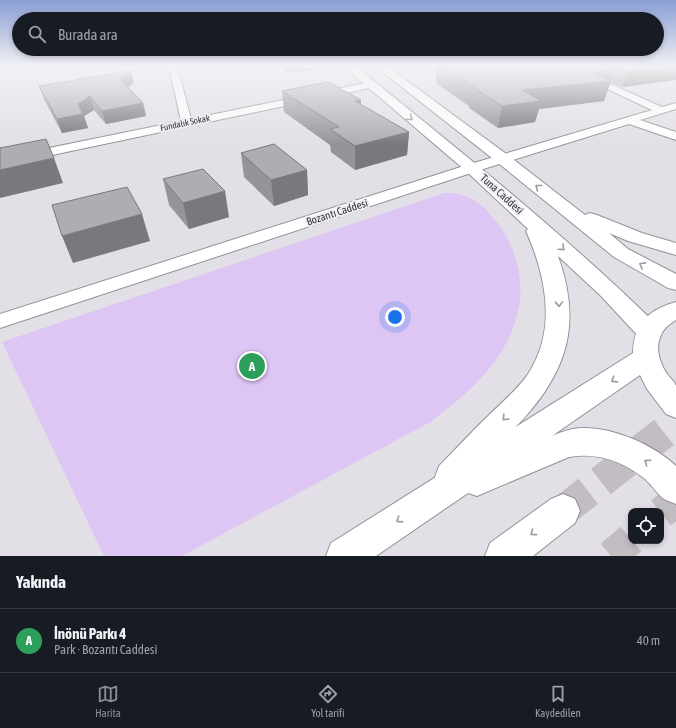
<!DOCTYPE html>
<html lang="tr">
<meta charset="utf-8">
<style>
:root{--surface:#171b24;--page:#242831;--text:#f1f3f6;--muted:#9ea1a6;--line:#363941;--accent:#8c9099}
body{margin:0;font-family:"Asap Condensed",sans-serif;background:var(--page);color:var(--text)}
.controls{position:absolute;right:12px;bottom:12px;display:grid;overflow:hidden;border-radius:8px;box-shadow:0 2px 6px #0003}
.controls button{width:36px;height:36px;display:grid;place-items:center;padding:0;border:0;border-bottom:1px solid var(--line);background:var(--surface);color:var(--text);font:20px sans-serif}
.you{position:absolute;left:395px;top:317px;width:14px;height:14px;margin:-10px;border:3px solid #fff;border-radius:50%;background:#1a73e8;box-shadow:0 0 0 6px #1a73e833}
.badge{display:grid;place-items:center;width:26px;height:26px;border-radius:50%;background:var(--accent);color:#fff;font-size:13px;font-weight:700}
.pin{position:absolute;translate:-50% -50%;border:2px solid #fff;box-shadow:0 1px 4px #0006}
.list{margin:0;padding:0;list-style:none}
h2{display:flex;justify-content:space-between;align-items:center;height:52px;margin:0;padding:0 16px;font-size:17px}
h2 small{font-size:13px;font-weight:400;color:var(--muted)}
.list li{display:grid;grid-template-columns:26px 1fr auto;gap:12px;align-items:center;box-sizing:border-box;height:64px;padding:0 16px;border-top:1px solid var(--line)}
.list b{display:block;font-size:15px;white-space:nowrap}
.list p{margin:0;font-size:13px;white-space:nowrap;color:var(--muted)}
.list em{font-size:13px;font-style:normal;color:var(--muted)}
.icon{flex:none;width:22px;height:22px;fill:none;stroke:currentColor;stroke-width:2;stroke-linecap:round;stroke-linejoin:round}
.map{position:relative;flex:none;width:676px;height:556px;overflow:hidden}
.search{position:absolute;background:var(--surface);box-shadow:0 2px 6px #0003;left:12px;right:12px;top:12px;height:44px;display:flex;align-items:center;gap:10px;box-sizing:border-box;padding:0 14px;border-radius:22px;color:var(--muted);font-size:15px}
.sheet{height:116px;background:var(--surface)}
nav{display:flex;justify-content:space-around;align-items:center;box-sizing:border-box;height:56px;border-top:1px solid var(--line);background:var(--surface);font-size:11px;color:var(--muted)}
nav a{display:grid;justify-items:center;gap:2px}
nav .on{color:var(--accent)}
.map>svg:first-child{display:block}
</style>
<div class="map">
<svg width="676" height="556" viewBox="0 0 676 556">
<rect width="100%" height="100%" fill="#e3dfe6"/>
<path fill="#ddc5f4" d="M444 193C470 192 484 205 499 225 535 276 523 332 482 377 467 394 449 407 432 421L182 556H104L2 342Z"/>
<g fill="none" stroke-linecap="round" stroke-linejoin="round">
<path stroke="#c1bdc3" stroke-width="32" stroke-dasharray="32 16" stroke-linecap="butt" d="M563 511 676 423
M661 513 676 501
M611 556 631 539"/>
<g stroke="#939096" stroke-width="2">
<path id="street" d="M0 66H5L3 70 0 71Z
M169 66H177L191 119 370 82 375 85 370 88 0 166V158L181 121Z
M558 66H570L662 107 676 103V109L640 120 676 132V140L629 124 477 171 0 328V314L467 165 652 110Z"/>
</g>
<g stroke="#939096" stroke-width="2">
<path id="primary" d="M343 66H355C458 149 562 232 657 325L660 331 657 337 648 340 639 337 601 296 558 256C579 315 572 361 531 410 524 419 514 428 506 437 491 453 477 471 463 488L451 492 439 488 435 477 439 466C456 449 471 432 488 416 502 402 517 390 528 374 557 330 546 276 526 231L528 229 466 171Z
M375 66H387L509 156 585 215 590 213 597 215 642 233 676 243V255L628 241 609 233 628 249 676 274V290L668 288 614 257 497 162Z"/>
</g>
<g stroke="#939096" stroke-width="2">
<path id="highway" d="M676 302V320C654 332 654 354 667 374 670 378 675 382 676 386 676 395 676 409 676 418L666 414 647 389 640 375 552 436C561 432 572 428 582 428 613 427 654 445 676 466V504C672 502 667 501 664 499 657 494 652 485 645 479 623 461 597 452 569 457L477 496 468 493 376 556H326L331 543 633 353C633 325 649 309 676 302Z
M563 494 575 499 580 511 575 523 533 556H485L490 543 551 499Z"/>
</g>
<use href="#street" fill="#fff" fill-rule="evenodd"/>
<use href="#primary" fill="#fff" fill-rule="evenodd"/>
<use href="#highway" fill="#fff" fill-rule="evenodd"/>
</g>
<path fill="#96949a" d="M281 66H315V70L286 73Z
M434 66H676V80L622 87 610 82 604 101 539 109 535 122 498 128 469 108V106L437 84Z
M134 83 128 87 143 103 146 116 106 124 94 110 84 116 88 128 62 133 44 99 39 86Z
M282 91 361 100V105L409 132 407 155 355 170 331 152 330 145 284 112Z
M241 153 307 170 308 195 274 206 244 177Z
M163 179 229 217 189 229 169 205Z"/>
<path fill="#7a787d" d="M286 66H315V70L286 73Z
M676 66V80L622 87 627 72Z
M611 70 608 81H611L604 101 539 109 535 122 498 128 502 106 522 90 593 73Z
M131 71 134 83 123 90 119 78Z
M90 96 94 110 84 116 88 128 62 133 57 119 78 104Z
M361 100V121L355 101Z
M143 103 146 116 106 124 102 111Z
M409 132 407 155 355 170V146Z
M54 158 63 183 0 198V170Z
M307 170 308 195 274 206 271 180Z
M225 191 229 217 189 229 183 203Z
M142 214 150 241 73 263 62 236Z"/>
<path fill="#afacb3" stroke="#7a787d" d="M441 66H602L611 70 593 73 611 81 522 90 541 101 502 106 473 87H475Z
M612 66H676L627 72Z
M131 71 119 78 143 103 102 111 90 96 78 104 83 114 57 119 39 86Z
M328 82 361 100 355 101 409 132 355 146 330 129 339 127 282 91Z
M46 139 54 158 0 170V148Z
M274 144 307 170 271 180 241 153Z
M203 169 225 191 183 203 163 179Z
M127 187 142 214 62 236 52 205Z"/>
<defs><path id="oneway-chevron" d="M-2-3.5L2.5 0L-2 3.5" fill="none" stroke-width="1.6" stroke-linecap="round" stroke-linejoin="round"/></defs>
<g stroke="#9b9a9c">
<use href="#oneway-chevron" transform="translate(410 118) rotate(39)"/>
<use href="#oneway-chevron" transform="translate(538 187) rotate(-142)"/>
<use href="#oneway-chevron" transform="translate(562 248) rotate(42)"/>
<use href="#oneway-chevron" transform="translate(642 265) rotate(-151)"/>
<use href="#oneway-chevron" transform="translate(559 304) rotate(88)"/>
<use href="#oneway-chevron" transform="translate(614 380) rotate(147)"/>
<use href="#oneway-chevron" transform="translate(505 418) rotate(134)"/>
<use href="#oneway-chevron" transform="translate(647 462) rotate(-146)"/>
<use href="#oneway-chevron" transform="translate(399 520) rotate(147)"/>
<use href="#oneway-chevron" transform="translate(533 533) rotate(143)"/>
</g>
<linearGradient id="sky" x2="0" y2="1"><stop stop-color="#899ed3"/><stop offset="0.46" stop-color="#f2f1f4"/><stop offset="1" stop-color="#f2f1f4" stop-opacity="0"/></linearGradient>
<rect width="676" height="144" fill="url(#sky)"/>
<g text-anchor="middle" stroke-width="4" stroke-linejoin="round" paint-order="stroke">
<g font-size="9" fill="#373538" stroke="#f0edf4">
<text transform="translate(185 123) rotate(-12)" y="3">Fundalık Sokak</text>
</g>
<g font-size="11" fill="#373538" stroke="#f0edf4">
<text transform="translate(502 194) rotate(42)" y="4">Tuna Caddesi</text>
<text transform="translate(337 212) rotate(-18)" y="4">Bozantı Caddesi</text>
</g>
</g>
</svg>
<div class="controls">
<button><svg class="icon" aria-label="locate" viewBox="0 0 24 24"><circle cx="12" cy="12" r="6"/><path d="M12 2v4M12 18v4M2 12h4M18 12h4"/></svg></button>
</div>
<div class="you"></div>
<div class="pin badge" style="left:252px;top:366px;background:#2e9e5b">A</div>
<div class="search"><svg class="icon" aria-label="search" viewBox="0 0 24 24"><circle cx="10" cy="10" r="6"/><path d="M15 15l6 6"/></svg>Burada ara</div>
</div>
<section class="sheet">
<h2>Yakında<small></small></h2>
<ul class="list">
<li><span class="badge" style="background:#2e9e5b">A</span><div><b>İnönü Parkı 4</b><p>Park · Bozantı Caddesi</p></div><em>40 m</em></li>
</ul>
</section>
<nav>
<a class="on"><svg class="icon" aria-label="map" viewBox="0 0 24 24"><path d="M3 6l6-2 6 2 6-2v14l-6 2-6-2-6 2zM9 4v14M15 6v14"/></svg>Harita</a>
<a><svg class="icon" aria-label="directions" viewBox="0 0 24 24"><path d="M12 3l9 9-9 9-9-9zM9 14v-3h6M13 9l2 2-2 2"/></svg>Yol tarifi</a>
<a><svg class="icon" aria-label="saved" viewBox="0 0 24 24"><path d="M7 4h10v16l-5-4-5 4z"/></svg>Kaydedilen</a>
</nav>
